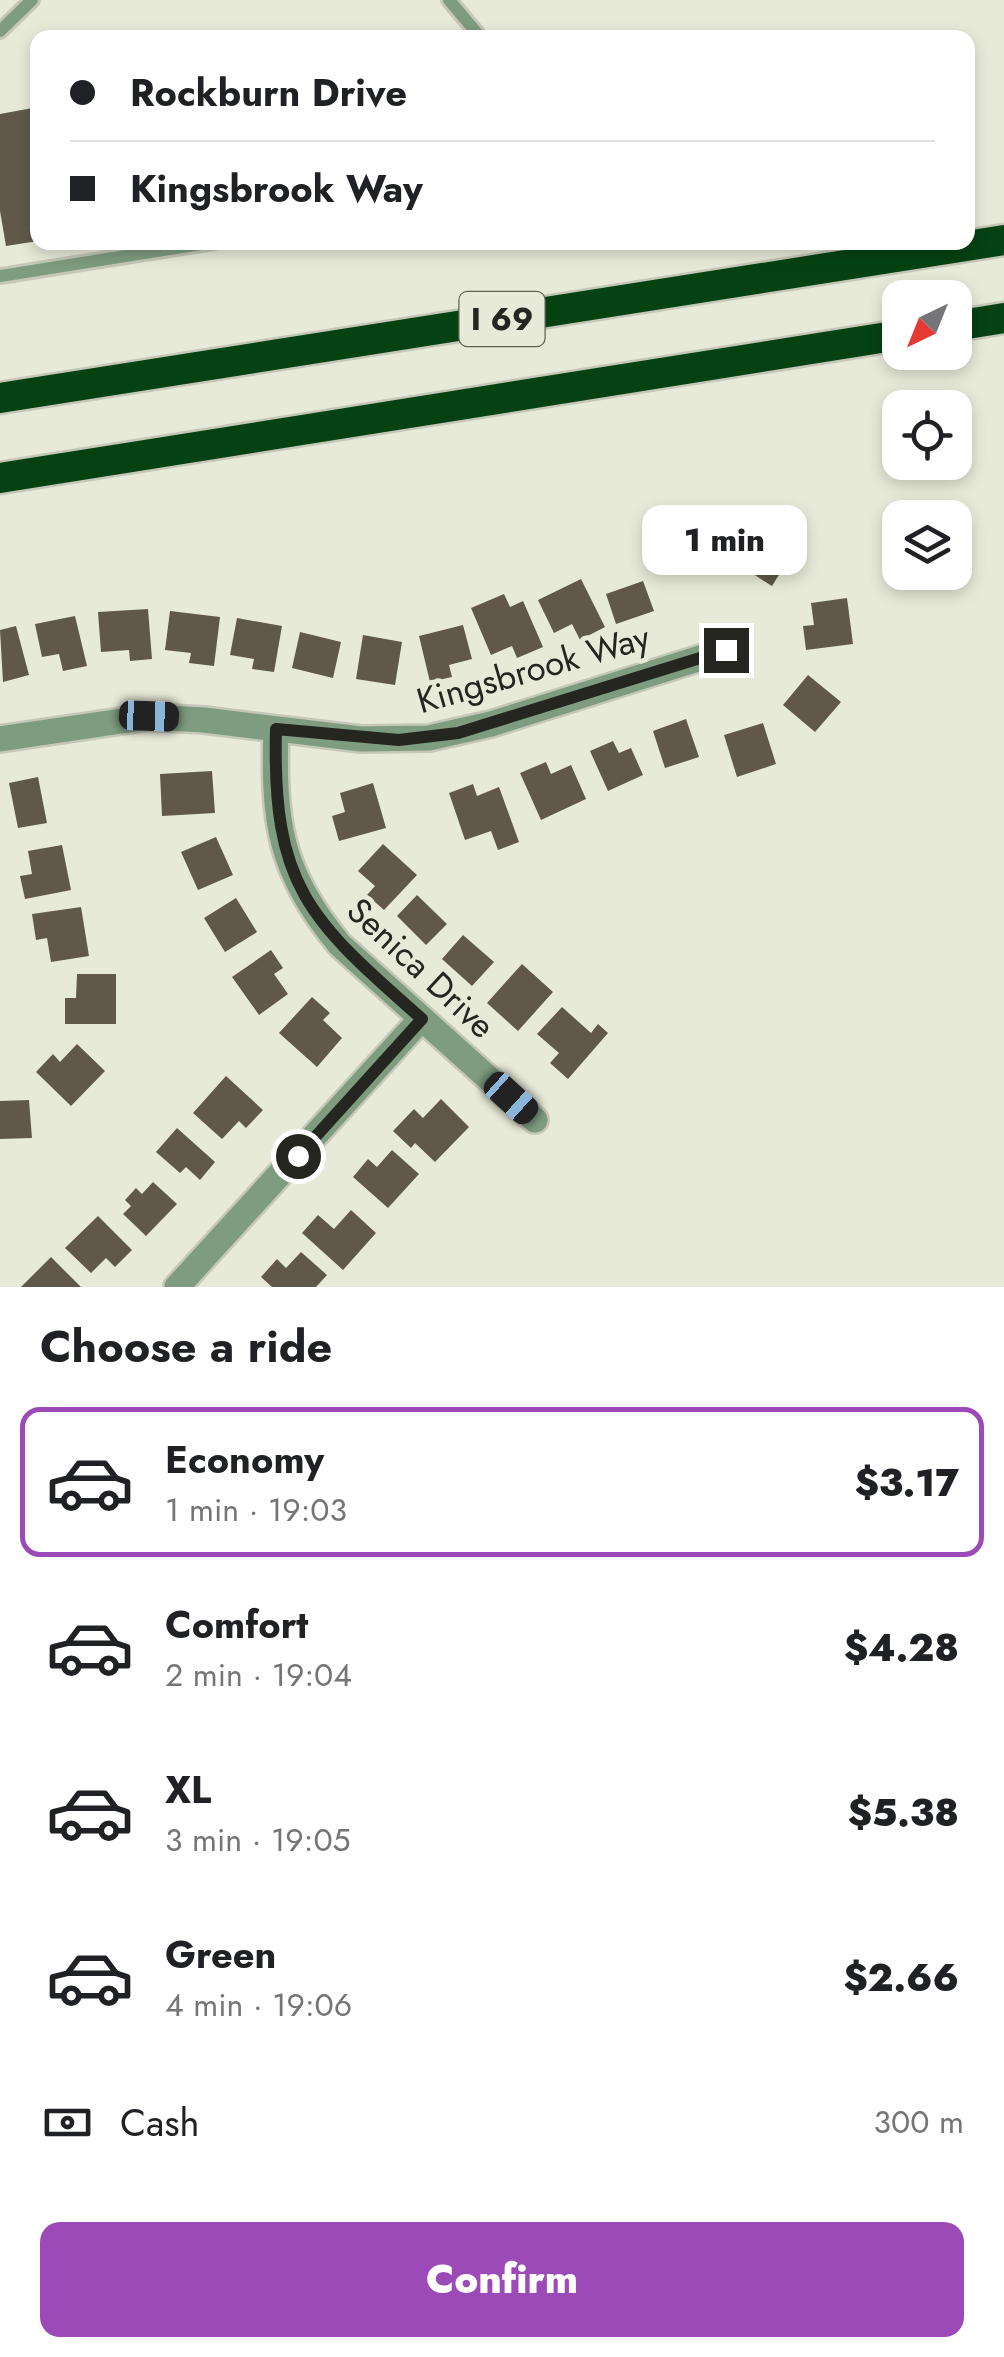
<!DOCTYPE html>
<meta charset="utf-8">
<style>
:root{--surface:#fff;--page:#f2f2f2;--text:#202124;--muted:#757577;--line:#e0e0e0;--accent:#9d4ab9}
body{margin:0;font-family:Jost,sans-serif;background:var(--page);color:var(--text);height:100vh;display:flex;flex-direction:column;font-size:38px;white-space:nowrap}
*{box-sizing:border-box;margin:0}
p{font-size:32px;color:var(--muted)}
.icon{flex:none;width:55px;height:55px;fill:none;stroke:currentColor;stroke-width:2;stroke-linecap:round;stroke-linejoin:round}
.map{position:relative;height:1287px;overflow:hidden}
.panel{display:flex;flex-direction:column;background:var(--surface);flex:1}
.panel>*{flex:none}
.hud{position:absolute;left:30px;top:30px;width:945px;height:220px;border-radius:20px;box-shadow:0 5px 15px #0003;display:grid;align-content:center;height:220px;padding:0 40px;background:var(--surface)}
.needle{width:65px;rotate:223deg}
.tools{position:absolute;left:882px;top:280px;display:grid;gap:20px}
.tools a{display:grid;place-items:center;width:90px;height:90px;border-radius:20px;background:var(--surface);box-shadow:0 5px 15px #0003;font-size:50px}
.end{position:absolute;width:45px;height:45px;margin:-22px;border:12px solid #252620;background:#fff;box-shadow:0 0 0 5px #fff}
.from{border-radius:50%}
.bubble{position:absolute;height:70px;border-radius:20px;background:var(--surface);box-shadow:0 5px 15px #0003;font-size:32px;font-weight:800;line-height:70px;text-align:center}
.car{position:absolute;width:30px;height:60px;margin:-30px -15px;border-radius:12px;box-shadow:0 0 8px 2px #0007;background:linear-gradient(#222 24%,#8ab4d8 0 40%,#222 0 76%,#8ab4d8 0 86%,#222 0)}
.hud b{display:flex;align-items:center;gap:35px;height:95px;font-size:38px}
.hud b+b{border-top:2px solid var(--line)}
.hud i{width:25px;height:25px;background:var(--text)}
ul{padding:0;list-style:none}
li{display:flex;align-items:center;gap:30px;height:150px;margin:0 20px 15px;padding:0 20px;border:5px solid transparent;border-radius:20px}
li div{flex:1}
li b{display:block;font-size:38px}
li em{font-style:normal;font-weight:800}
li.active{border-color:var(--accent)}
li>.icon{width:90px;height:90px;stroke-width:1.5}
h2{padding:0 40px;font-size:45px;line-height:120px}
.pay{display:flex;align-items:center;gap:25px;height:110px;padding:0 40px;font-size:38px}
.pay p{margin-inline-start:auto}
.button{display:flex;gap:20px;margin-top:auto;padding:20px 40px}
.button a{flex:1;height:115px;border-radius:20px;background:var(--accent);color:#fff;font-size:40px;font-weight:800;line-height:115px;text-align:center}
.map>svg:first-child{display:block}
.building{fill:#60594b}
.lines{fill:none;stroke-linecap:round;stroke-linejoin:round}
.service-casing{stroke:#c5c7b8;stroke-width:18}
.minor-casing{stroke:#c5c7b8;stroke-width:30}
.motorway-casing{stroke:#c5c7b8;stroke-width:35}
.service{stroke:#7e9c7f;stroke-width:12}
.minor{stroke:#7e9c7f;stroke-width:25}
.motorway{stroke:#054211;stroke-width:30}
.route{stroke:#252620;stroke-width:12}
.labels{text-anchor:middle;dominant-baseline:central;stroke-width:10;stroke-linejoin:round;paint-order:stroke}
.shield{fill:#e8ead9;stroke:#606158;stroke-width:2.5}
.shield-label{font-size:32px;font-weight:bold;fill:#252620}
.street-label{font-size:35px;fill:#252620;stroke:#e8ead9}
</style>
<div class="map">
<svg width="1004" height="1287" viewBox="0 0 1004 1287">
<rect width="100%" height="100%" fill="#e8ead9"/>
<path class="building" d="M38,107V241L6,246L0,211V114Z
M749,515L798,544L772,586L750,572L756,562L730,546Z
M711,517L714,567L688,569L687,557L663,558L661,520Z
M581,579L605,627L580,640L572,624L554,633L538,600Z
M643,581L654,611L616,624L606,594Z
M504,594L510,607L523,601L543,647L517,658L512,646L491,655L471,608Z
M847,598L853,644L806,650L803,626L814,625L811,603Z
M148,609L152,659L130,661L129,650L101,652L98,612Z
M170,611L220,617L214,666L189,663L191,653L165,650Z
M75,616L87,666L63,671L59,654L42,657L35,624Z
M237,618L282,626L274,672L252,669L254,659L230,655Z
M463,625L472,659L449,665L452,677L430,682L419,636Z
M16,626L29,675L3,682L0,630Z
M300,632L341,642L333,678L292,668Z
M363,635L402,642L395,685L356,679Z
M808,675L841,702L815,732L783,705Z
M686,719L699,757L665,768L653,731Z
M763,723L776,764L737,777L724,735Z
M613,741L619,753L631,748L643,775L608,791L590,751Z
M546,762L551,774L571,765L586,799L541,820L520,773Z
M212,771L215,813L162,816L160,774Z
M38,777L47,823L18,828L9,783Z
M373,783L386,828L339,841L332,816L345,812L340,793Z
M473,784L477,796L499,787L519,842L498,850L491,831L465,840L449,793Z
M216,837L233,875L198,890L181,852Z
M383,844L417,875L384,910L367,895L375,886L358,871Z
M62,845L71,890L25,899L20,876L32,874L28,851Z
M417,895L447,924L426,945L397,916Z
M236,898L257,932L225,952L204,918Z
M81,907L89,956L51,962L47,938L36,940L32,914Z
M463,935L494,962L472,986L442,959Z
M271,950L283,968L274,974L288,994L259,1015L232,977Z
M522,964L553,992L518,1031L487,1003Z
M77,974H116V1024H65V998H76Z
M312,997L330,1013L323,1020L342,1038L317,1067L279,1033Z
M562,1007L591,1033L598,1024L608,1033L568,1079L550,1063L559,1053L537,1034Z
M77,1044L105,1071L71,1106L36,1072L53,1054L60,1062Z
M226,1076L263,1110L246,1128L239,1121L222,1139L193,1113Z
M441,1099L469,1127L435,1162L415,1143L411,1148L393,1131L414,1109L423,1118Z
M29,1100L32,1138L0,1139V1101Z
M177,1128L215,1162L200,1180L186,1167L180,1173L156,1152Z
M392,1150L419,1174L388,1208L353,1177L368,1159L377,1167Z
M153,1182L177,1204L146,1236L123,1214L131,1206L125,1200L136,1188L142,1194Z
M351,1210L376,1233L343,1270L302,1233L318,1215L334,1229Z
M98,1216L132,1250L115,1267L106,1258L91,1273L65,1248Z
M301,1252L327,1275L316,1287H272L261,1277L277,1259L286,1268Z
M51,1257L81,1287H21Z"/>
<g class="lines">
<defs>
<path id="service" d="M449,0L481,38
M0,31L32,0
M0,276L214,242"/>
<path id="minor" d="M276,729C273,821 279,872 340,945L535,1120
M0,739L149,717L204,720L361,739L429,738L491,724L726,650
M177,1287L421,1019"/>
<path id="motorway" d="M955,326L1004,318
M0,398L1004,240
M0,478L900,335"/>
</defs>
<use href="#service" class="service-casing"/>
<use href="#minor" class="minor-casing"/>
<use href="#motorway" class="motorway-casing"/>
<use href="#service" class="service"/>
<use href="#minor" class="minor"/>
<use href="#motorway" class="motorway"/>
</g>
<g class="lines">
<path class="route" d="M298,1156L422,1019C308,919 272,886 276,729L399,740L458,733L726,650"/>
</g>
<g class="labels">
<rect class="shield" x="459.5" y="292" width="85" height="54" rx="8"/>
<g class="shield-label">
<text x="502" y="319">I 69</text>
</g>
<g class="street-label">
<text transform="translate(533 669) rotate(-16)">Kingsbrook Way</text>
<text transform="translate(421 968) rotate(43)">Senica Drive</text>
</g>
</g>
</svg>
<div class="tools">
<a><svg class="needle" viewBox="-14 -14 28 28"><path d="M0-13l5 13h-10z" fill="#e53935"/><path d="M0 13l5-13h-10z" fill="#757577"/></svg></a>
<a><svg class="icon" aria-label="locate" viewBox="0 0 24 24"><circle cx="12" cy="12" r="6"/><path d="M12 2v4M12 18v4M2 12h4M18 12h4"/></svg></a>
<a><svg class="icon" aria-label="layers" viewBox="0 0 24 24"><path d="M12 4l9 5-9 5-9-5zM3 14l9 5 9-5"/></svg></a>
</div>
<i class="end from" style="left:298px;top:1156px"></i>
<i class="end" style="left:726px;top:650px"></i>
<div class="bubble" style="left:642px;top:505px;width:165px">1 min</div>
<i class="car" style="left:149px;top:716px;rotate:92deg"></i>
<i class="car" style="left:511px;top:1098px;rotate:132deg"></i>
<div class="hud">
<b><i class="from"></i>Rockburn Drive</b>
<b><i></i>Kingsbrook Way</b>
</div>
</div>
<section class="panel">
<h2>Choose a ride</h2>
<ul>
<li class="active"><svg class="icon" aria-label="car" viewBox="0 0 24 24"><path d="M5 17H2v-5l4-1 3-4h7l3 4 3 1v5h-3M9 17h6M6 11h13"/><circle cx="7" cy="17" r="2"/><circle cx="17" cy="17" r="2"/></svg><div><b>Economy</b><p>1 min · 19:03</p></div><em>$3.17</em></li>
<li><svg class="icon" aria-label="car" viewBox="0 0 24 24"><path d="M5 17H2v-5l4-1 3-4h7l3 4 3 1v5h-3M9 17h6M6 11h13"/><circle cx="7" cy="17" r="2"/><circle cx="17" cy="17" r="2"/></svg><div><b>Comfort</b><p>2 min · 19:04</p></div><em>$4.28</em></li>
<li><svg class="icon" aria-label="car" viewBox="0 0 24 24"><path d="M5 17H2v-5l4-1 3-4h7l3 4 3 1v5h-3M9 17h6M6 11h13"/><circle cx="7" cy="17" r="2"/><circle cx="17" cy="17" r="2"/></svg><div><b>XL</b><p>3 min · 19:05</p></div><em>$5.38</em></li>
<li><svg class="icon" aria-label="car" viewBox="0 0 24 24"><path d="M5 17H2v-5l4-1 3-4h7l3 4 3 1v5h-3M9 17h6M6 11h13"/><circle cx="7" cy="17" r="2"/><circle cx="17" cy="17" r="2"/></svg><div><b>Green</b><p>4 min · 19:06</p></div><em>$2.66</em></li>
</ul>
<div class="pay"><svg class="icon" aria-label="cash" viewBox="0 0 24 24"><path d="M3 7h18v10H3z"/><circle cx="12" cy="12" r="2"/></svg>Cash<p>300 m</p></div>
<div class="button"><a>Confirm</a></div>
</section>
